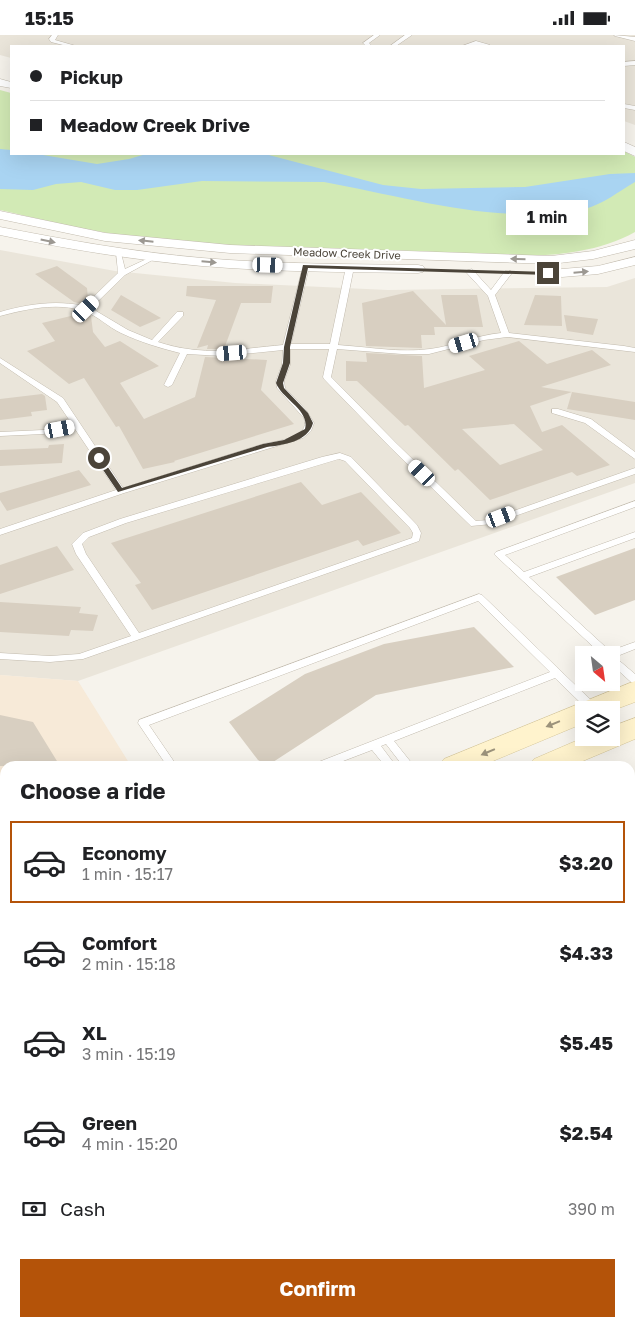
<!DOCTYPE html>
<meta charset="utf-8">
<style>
:root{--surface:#fff;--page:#f2f2f2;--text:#202124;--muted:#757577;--line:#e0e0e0;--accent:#b45309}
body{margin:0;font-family:"Golos Text",sans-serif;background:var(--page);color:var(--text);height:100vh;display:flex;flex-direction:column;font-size:19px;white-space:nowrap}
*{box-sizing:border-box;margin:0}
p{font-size:16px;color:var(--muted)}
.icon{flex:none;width:28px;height:28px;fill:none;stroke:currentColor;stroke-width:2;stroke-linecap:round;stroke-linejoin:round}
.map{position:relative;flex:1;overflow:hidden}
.details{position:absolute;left:0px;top:726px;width:635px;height:566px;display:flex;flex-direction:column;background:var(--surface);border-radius:15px 15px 0 0;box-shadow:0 5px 20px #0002}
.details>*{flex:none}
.guide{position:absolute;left:10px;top:10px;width:615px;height:110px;border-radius:0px;box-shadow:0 5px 20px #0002;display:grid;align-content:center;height:110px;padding:0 20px;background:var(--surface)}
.needle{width:32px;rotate:151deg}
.controls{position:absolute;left:575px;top:611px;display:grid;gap:10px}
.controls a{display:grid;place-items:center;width:45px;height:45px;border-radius:0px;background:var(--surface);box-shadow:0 5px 20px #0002;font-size:25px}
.end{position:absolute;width:22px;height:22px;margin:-11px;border:6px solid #4b4439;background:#fff;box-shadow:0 0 0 2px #fff}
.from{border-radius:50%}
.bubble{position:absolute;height:35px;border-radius:0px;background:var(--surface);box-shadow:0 5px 20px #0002;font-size:16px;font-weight:700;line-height:35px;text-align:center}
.car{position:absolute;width:15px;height:30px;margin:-15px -8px;border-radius:6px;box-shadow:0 0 4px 1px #0007;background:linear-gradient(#fff 24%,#345 0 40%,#fff 0 76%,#345 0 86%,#fff 0)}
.guide b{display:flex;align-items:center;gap:18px;height:48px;font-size:19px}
.guide b+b{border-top:1px solid var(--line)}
.guide i{width:12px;height:12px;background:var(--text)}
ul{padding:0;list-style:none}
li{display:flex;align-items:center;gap:15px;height:82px;margin:0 10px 8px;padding:0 10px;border:2px solid transparent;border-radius:0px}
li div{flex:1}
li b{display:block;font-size:19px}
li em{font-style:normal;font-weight:700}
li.active{border-color:var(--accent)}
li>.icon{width:45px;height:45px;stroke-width:1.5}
h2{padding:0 20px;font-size:22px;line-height:60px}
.pay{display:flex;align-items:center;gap:12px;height:55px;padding:0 20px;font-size:19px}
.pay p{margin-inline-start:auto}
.action{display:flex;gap:10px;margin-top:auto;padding:10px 20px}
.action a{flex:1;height:58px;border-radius:0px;background:var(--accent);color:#fff;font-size:20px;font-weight:700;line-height:58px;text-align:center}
.status{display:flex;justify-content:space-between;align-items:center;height:35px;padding:0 25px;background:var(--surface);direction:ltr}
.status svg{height:14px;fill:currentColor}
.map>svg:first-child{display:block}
.residential{fill:#eae5da}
.commercial{fill:#f7ead8}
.green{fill:#d2eab5}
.water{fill:#a9d4f2}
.building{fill:#d8cfc1;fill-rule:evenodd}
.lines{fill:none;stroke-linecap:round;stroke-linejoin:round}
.service-casing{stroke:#c2bbae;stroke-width:1}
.minor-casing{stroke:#c2bbae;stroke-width:1}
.secondary-casing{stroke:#d6c79b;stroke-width:1}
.service{fill:#fff;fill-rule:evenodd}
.minor{fill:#fff;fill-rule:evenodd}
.secondary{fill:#fff3cd;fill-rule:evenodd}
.oneway{fill:#9c9892}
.oneway2{fill:#9c937c}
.route{fill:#4b4439}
.labels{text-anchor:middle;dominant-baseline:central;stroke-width:4;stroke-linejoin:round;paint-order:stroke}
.far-street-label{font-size:11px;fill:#4b4439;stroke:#fff}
</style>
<div class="status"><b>15:15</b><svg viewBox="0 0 49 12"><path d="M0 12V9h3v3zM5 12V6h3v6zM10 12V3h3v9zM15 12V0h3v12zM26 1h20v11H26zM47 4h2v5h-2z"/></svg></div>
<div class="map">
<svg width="635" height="1292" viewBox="0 0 635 1292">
<rect width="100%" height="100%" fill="#f6f3ec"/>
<path class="residential" d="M0,0H635V90L624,86V11H11V23L0,20Z
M0,215L115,236L235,248L323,252L388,255L607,252L635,243V448L78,646L0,640Z"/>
<path class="commercial" d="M0,640L78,646L131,731H5V883L0,885Z
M0,1053L5,1064V1288H102L104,1292H0Z"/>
<path class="green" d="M0,55L11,58V119H624V116L635,122V197C572,232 485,219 416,216C313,213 209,214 107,198C71,192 36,183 0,175Z"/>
<path class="water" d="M0,114L11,115V119H37L97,129L129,124L146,119H265L383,150L421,154L525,152L610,139L635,138V147C618,157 603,169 585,174C571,178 557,178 543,179C469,182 396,160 324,147L202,146L137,155H115L81,147L56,149L33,155L0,154Z"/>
<path class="building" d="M57,231L87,253L88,264L83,269L74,267L35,239Z
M187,251H273L271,268H241L224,314H207L208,310L197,313L216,265L186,261Z
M413,256L446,290L441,260H477L483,292H434L435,300H421L422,313L366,311L362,268Z
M121,260L161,283L140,292L111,275Z
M535,260L561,261L562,291L524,290Z
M83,278L91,281L93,297L105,312L120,306L159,331L120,348L144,384L195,362L205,322L267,325L261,355L294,389L174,426L175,427L143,434L119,391L116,392L84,343L69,349L27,316L55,306L42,288Z
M564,280L598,284L593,300L567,296Z
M519,306L547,329L592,315L611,330L541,352L572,357L530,371L542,397L562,390L610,430L577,441L572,437L490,465L458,434L455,436L408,390L405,391L357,346H346V326L367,327L366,318L422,321L424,353L485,335L469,321ZM514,389L543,415L500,430L462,394Z
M572,357L635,367V385L567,374Z
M42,359L45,361L47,375L31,377L32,381L0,385V364Z
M64,409L62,428L0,431V415L48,413L49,410Z
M79,435L91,450L7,476L0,465V458Z
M301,447L322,470L361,457L401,498L363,511L358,505L152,575L135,550L141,548L111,508Z
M57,511L74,535L0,559V530Z
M635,513V565L595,580L556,542Z
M0,567L81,572L79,578L98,580L93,596L71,595L69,601L0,597Z
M474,592L514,632L376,660L270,729L263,728L258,725L229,687L305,639L384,609Z
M0,680L33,687L60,731H0Z"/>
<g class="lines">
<defs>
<path id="service" d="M52,0H58L55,5L76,11H67L51,7L49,4Z
M374,0H380L369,8L372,11H366L363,8Z
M405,0H412L396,11H390Z
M614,0L635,2V6L615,1Z
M476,6L490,10L491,11L476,10L462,11Z
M635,26V30L624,31V27Z
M624,69L635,71V75L624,73Z
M116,217L121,218L125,234L153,221L158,222L125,240L91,273L128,295L152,305L177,277H183V281L158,307C204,322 237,314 283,310L303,231L309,232L291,309H330L346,232L350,230L354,232L338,310C368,312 400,318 430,314C454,311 477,300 501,298L488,261L465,236L472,234L491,255L505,236H511L512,238L495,260L509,298L624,311L635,313V317L507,302L484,305L429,319H402L337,314L331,342L396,408L476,486L488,485L635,433V439L492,489L471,491L390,412L324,344L323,342L329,314H290V330L284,346L285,353L306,375L314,388L311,396L303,403L124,458L0,500V494L116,455L75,394L43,399L0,401V397L43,395L72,389L57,367L0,328V323L63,363L123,453L263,409C277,406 311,403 304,383L277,353L276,346L282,330L283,315L223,321L187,319L172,350L168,352L164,350L180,318C160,313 140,307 121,298C108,292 98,281 84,276C57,267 27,274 0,281V277C28,269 56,265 84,271L118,238Z
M552,374H558L591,384L635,417V424L585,388L552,378Z
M340,418L351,422L417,490L421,498L419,506L83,624L50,627L0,624V618L50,621L79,619L131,601L76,519L72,509L83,498L120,484L322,422ZM339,424L345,426L410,493L413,498L412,503L139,598L86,519L82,509L89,502L126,488Z
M635,466V472L505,520L524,537L635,497V503L529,542L610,616L635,607V614L615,622L635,639V648L631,647L611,629V620H602L494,519L496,517Z
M479,559L482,560L596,670L597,673L596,675H588L555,643L394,706L414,731H403L386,709L381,711L396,731H385L372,715L330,731H315L316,728L550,637L478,566L149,690L177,731H167L138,688L139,685Z
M235,1288H250L252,1292H236Z"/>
<path id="minor" d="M0,44L11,47V53L0,51Z
M624,107L635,112V121L624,116Z
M0,176L105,198L230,210L551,221L593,216L635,205V214L593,224L551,229L230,218L105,206L0,184Z
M0,192C67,205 134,217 202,223C274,229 346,229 418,230L423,231L425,234L423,237L418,238C346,237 274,237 202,231C134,225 67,214 0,200Z
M635,222V230L598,239L562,242L557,241L555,238L557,235L562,234L598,231Z
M0,991L5,993V1025L0,1023Z
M116,1288H146L148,1292H118Z
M458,1288H489L487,1292H456Z"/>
<path id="secondary" d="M635,646V667L611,676L584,675V688L481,731H439L444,724Z
M635,683V704L571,731H529L534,724L585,702H611V692Z
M5,902V929L0,930V903Z
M5,944V972L0,974V946Z"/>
</defs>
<use href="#service" class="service-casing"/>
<use href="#minor" class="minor-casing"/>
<use href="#secondary" class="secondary-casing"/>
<use href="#service" class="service"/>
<use href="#minor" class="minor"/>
<use href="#secondary" class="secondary"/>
</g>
<defs><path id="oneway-solid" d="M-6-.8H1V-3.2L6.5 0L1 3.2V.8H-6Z" transform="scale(1.25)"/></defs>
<g class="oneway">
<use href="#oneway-solid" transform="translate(48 206) rotate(12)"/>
<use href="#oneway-solid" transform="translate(146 206) rotate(-174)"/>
<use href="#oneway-solid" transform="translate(518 224) rotate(-179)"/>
<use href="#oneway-solid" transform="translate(209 227) rotate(5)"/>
<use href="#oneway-solid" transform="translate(581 237) rotate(-5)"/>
</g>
<g class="oneway2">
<use href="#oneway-solid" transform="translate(553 689) rotate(158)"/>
<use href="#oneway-solid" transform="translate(488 717) rotate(157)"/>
</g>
<path class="route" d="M303,230L548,237L550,238L548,240L308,233L290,312V328L283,348L284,353L308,378L313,388C308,407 283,410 267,412L118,457L95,423L96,422H101L122,453L263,409L284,405L305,394C310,375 282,364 276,348L283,328L284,312Z"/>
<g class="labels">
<g class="far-street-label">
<text transform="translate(347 218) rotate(2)">Meadow Creek Drive</text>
</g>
</g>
</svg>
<div class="controls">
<a><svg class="needle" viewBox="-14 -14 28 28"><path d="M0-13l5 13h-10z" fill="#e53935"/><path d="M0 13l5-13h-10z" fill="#757577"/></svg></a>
<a><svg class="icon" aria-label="layers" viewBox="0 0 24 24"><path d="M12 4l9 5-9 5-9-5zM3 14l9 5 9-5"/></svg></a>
</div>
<i class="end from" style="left:99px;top:423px"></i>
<i class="end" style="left:548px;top:238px"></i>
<div class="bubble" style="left:506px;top:165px;width:82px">1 min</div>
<i class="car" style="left:268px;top:230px;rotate:92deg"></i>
<i class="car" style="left:86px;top:274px;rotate:45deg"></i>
<i class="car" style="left:464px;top:308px;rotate:253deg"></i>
<i class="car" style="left:232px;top:318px;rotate:266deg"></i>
<i class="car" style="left:60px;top:394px;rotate:79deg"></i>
<i class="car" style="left:422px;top:438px;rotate:314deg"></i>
<i class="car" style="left:501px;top:482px;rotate:69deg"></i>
<div class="guide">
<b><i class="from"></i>Pickup</b>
<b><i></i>Meadow Creek Drive</b>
</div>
<section class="details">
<h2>Choose a ride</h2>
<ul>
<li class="active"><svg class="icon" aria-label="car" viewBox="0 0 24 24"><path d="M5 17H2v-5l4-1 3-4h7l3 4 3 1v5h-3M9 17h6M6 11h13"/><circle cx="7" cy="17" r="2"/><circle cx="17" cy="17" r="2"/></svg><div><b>Economy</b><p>1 min · 15:17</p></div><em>$3.20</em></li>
<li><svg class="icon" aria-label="car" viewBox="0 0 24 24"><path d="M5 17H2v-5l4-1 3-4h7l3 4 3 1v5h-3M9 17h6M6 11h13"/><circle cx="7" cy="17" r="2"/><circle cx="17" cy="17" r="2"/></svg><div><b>Comfort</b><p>2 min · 15:18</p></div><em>$4.33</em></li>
<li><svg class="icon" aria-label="car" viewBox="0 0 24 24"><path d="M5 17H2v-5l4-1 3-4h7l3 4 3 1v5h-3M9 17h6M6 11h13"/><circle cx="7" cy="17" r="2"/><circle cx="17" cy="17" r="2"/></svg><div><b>XL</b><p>3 min · 15:19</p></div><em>$5.45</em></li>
<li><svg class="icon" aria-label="car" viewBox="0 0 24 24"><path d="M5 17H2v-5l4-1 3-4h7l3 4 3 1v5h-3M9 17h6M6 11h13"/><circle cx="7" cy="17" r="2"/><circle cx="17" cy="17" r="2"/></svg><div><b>Green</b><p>4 min · 15:20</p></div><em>$2.54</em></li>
</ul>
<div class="pay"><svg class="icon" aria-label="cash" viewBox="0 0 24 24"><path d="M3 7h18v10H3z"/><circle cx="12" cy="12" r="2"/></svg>Cash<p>390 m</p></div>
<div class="action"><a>Confirm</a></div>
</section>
</div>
